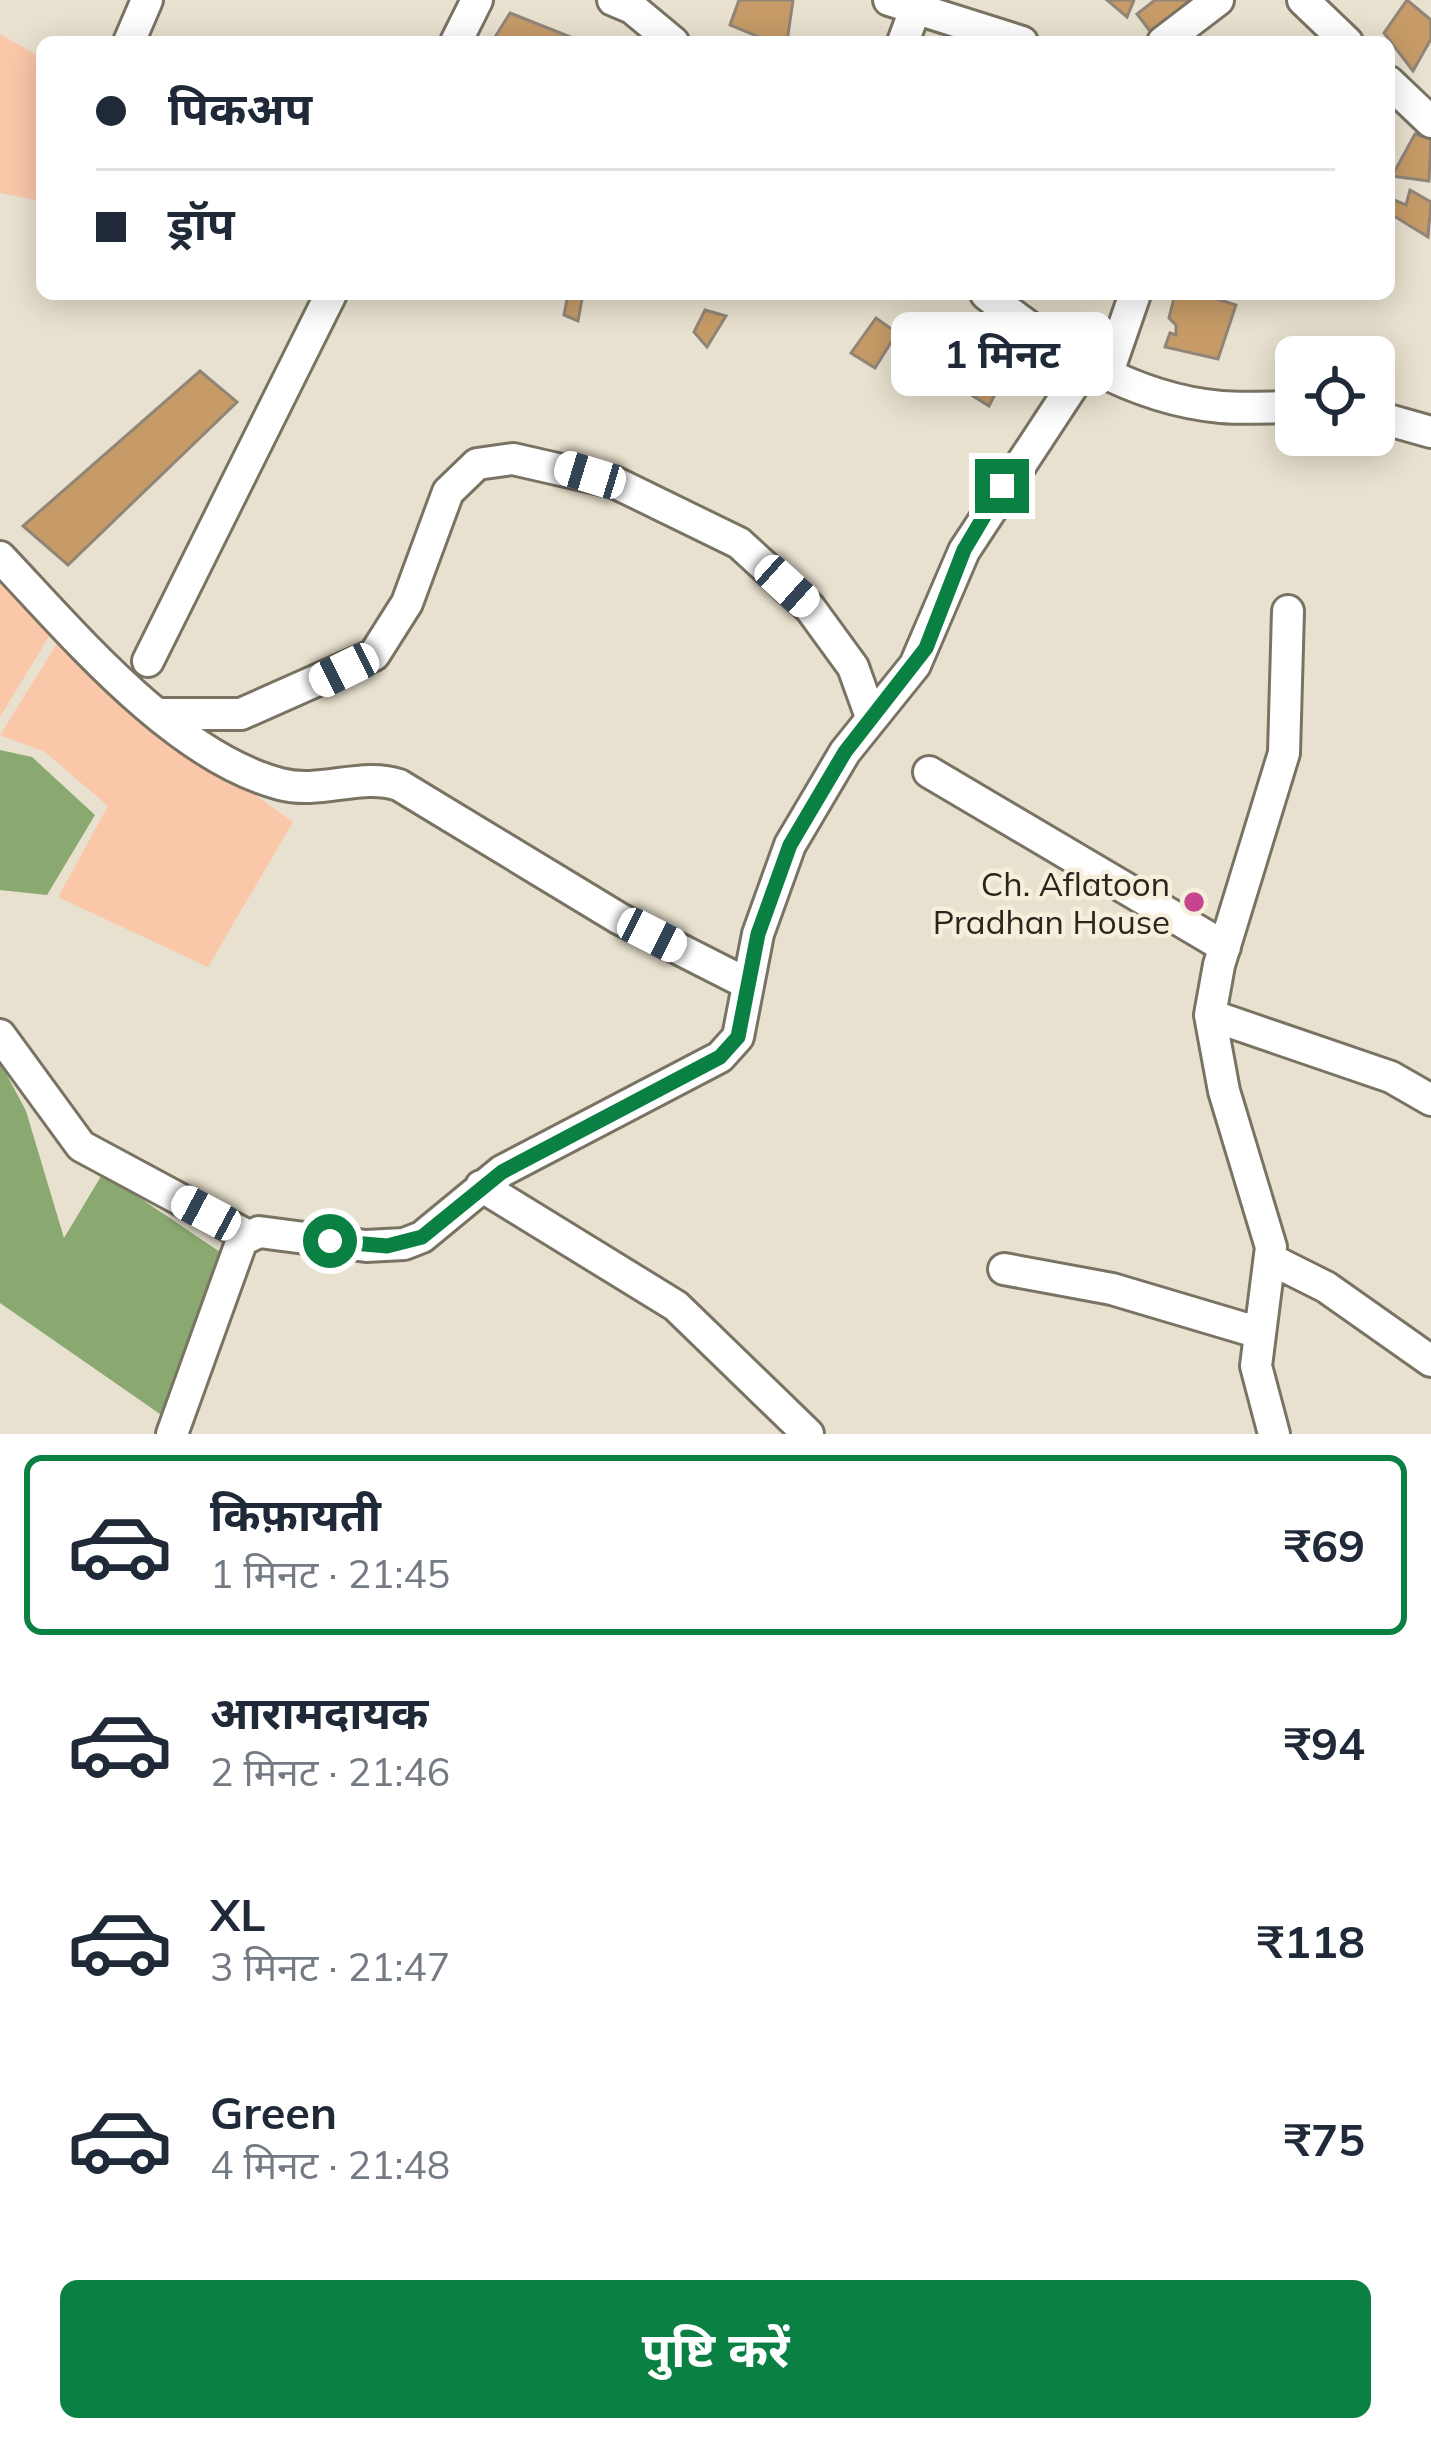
<!DOCTYPE html>
<html lang="hi">
<meta charset="utf-8">
<style>
:root{--surface:#fff;--page:#f6f6f7;--text:#1f2937;--muted:#747a83;--line:#e0e1e3;--accent:#0b8043}
body{margin:0;font-family:Mulish,"Noto Sans Devanagari",sans-serif;background:var(--page);color:var(--text);height:100vh;display:flex;flex-direction:column;font-size:45px;white-space:nowrap}
*{box-sizing:border-box;margin:0}
p{font-size:39px;color:var(--muted)}
.icon{flex:none;width:66px;height:66px;fill:none;stroke:currentColor;stroke-width:2;stroke-linecap:round;stroke-linejoin:round}
.map{position:relative;height:1434px;overflow:hidden}
.sheet{display:flex;flex-direction:column;background:var(--surface);flex:1}
.sheet>*{flex:none}
.banner{position:absolute;left:36px;top:36px;width:1359px;height:264px;border-radius:18px;box-shadow:0 6px 30px #0003;display:grid;align-content:center;height:264px;padding:0 60px;background:var(--surface)}
.tools{position:absolute;left:1275px;top:336px;display:grid;gap:24px}
.tools a{display:grid;place-items:center;width:120px;height:120px;border-radius:18px;background:var(--surface);box-shadow:0 6px 30px #0003;font-size:60px}
.end{position:absolute;width:54px;height:54px;margin:-27px;border:15px solid #0b8043;background:#fff;box-shadow:0 0 0 6px #fff}
.from{border-radius:50%}
.bubble{position:absolute;height:84px;border-radius:18px;background:var(--surface);box-shadow:0 6px 30px #0003;font-size:39px;font-weight:700;line-height:84px;text-align:center}
.car{position:absolute;width:36px;height:72px;margin:-36px -18px;border-radius:15px;box-shadow:0 0 9px 3px #0007;background:linear-gradient(#fff 24%,#345 0 40%,#fff 0 76%,#345 0 86%,#fff 0)}
.banner b{display:flex;align-items:center;gap:42px;height:114px;font-size:45px}
.banner b+b{border-top:3px solid var(--line)}
.banner i{width:30px;height:30px;background:var(--text)}
ul{padding:21px 0 0;list-style:none}
li{display:flex;align-items:center;gap:36px;height:180px;margin:0 24px 18px;padding:0 36px;border:6px solid transparent;border-radius:18px}
li div{flex:1}
li b{display:block;font-size:45px}
li em{font-style:normal;font-weight:700}
li.on{border-color:var(--accent)}
li>.icon{width:108px;height:108px;stroke-width:1.5}
.cta{display:flex;gap:24px;margin-top:auto;padding:24px 60px}
.cta a{flex:1;height:138px;border-radius:18px;background:var(--accent);color:#fff;font-size:48px;font-weight:700;line-height:138px;text-align:center}
.map>svg:first-child{display:block}
.green{fill:#fbc7a9}
.water{fill:#8aa970}
.building{fill:#c69b67;stroke:#918577;stroke-width:3}
.lines{fill:none;stroke-linecap:round;stroke-linejoin:round}
.minor-casing{stroke:#797363;stroke-width:36}
.minor{stroke:#fff;stroke-width:30}
.route{stroke:#0b8043;stroke-width:15}
.poi-dot{fill:#c7458d;stroke:#f5efdc;stroke-width:4.5}
.labels{text-anchor:middle;dominant-baseline:central;stroke-width:9;stroke-linejoin:round;paint-order:stroke}
.poi-label{font-size:33px;fill:#28261f;stroke:#f5efdc;text-anchor:end}
</style>
<div class="map">
<svg width="1431" height="1434" viewBox="0 0 1431 1434">
<rect width="100%" height="100%" fill="#e8e1cf"/>
<path class="green" d="M0,34L42,58V201L0,193Z
M0,571L53,630L0,717Z
M61,637L185,745L293,822L208,967L58,897L108,806L45,752L0,735Z"/>
<path class="water" d="M0,750L32,757L95,815L47,895L0,890Z
M0,1062L26,1111L64,1238L103,1173L223,1254L170,1421L0,1303Z"/>
<path class="building" d="M739,0H793L787,42H771L730,25Z
M1107,0H1134L1127,17Z
M1155,0H1196L1153,35L1137,14Z
M1407,0L1431,20V39L1413,71L1384,33Z
M510,13L583,42H492Z
M1415,134L1431,139L1429,181L1392,176Z
M1410,190L1431,202L1428,237L1389,213V198L1406,205Z
M568,294H583L578,321L564,315Z
M1175,294H1201L1236,305L1218,359L1165,347L1170,333L1176,335V325L1169,318Z
M705,310L726,316L707,347L694,332Z
M1095,317L1115,324L1099,357L1080,344Z
M876,318L897,333L875,368L851,353Z
M960,335L1002,380L989,406L951,382L963,366L948,351Z
M200,371L237,402L68,565L23,526Z"/>
<g class="lines">
<defs>
<path id="minor" d="M613,0L632,8L673,42
M889,0L1022,42
M1303,0L1347,42
M129,42L147,0
M456,42L477,0
M903,42L916,7
M1163,42L1218,0
M1389,82L1431,122
M986,294C1054,349 1131,399 1221,407C1246,409 1271,407 1296,407
M1107,375L1135,294
M1374,416L1431,432
M0,557C73,634 174,756 280,784C321,795 361,772 399,785L620,919L746,983
M148,661L331,294
M159,714H241L374,655L407,603L448,492L477,464L513,459L614,482L739,543L810,608L853,667L871,717
M929,772L1225,947
M1210,1015L1391,1077L1431,1100
M0,1035L81,1146L248,1236
M481,1186L676,1306L808,1434
M1272,1260L1326,1287L1431,1361
M1004,1269L1112,1289L1260,1333
M172,1434L242,1240L259,1232L366,1246L404,1244L422,1237L502,1171L720,1057L738,1037L758,934L790,845L845,752L915,665L964,551L1085,367
M1274,1434L1256,1366L1271,1247L1224,1091L1210,1015L1219,965L1284,753L1288,611"/>
</defs>
<use href="#minor" class="minor-casing"/>
<use href="#minor" class="minor"/>
</g>
<g class="lines">
<path class="route" d="M330,1241L387,1246L422,1237L502,1172L720,1057L738,1037L758,934L790,845L845,752L926,648L964,550L1002,486"/>
</g>
<circle class="poi-dot" cx="1194" cy="902" r="12"/>
<g class="labels">
<g class="poi-label">
<text x="1170" y="883">Ch. Aflatoon<tspan x="1170" dy="38">Pradhan House</tspan></text>
</g>
</g>
</svg>
<div class="tools">
<a><svg class="icon" aria-label="locate" viewBox="0 0 24 24"><circle cx="12" cy="12" r="6"/><path d="M12 2v4M12 18v4M2 12h4M18 12h4"/></svg></a>
</div>
<i class="end from" style="left:330px;top:1241px"></i>
<i class="end" style="left:1002px;top:486px"></i>
<div class="bubble" style="left:891px;top:312px;width:222px">1 मिनट</div>
<i class="car" style="left:590px;top:475px;rotate:287deg"></i>
<i class="car" style="left:787px;top:586px;rotate:132deg"></i>
<i class="car" style="left:344px;top:670px;rotate:244deg"></i>
<i class="car" style="left:652px;top:935px;rotate:117deg"></i>
<i class="car" style="left:206px;top:1213px;rotate:298deg"></i>
<div class="banner">
<b><i class="from"></i>पिकअप</b>
<b><i></i>ड्रॉप</b>
</div>
</div>
<section class="sheet">
<ul>
<li class="on"><svg class="icon" aria-label="car" viewBox="0 0 24 24"><path d="M5 17H2v-5l4-1 3-4h7l3 4 3 1v5h-3M9 17h6M6 11h13"/><circle cx="7" cy="17" r="2"/><circle cx="17" cy="17" r="2"/></svg><div><b>किफ़ायती</b><p>1 मिनट · 21:45</p></div><em>₹69</em></li>
<li><svg class="icon" aria-label="car" viewBox="0 0 24 24"><path d="M5 17H2v-5l4-1 3-4h7l3 4 3 1v5h-3M9 17h6M6 11h13"/><circle cx="7" cy="17" r="2"/><circle cx="17" cy="17" r="2"/></svg><div><b>आरामदायक</b><p>2 मिनट · 21:46</p></div><em>₹94</em></li>
<li><svg class="icon" aria-label="car" viewBox="0 0 24 24"><path d="M5 17H2v-5l4-1 3-4h7l3 4 3 1v5h-3M9 17h6M6 11h13"/><circle cx="7" cy="17" r="2"/><circle cx="17" cy="17" r="2"/></svg><div><b>XL</b><p>3 मिनट · 21:47</p></div><em>₹118</em></li>
<li><svg class="icon" aria-label="car" viewBox="0 0 24 24"><path d="M5 17H2v-5l4-1 3-4h7l3 4 3 1v5h-3M9 17h6M6 11h13"/><circle cx="7" cy="17" r="2"/><circle cx="17" cy="17" r="2"/></svg><div><b>Green</b><p>4 मिनट · 21:48</p></div><em>₹75</em></li>
</ul>
<div class="cta"><a>पुष्टि करें</a></div>
</section>
